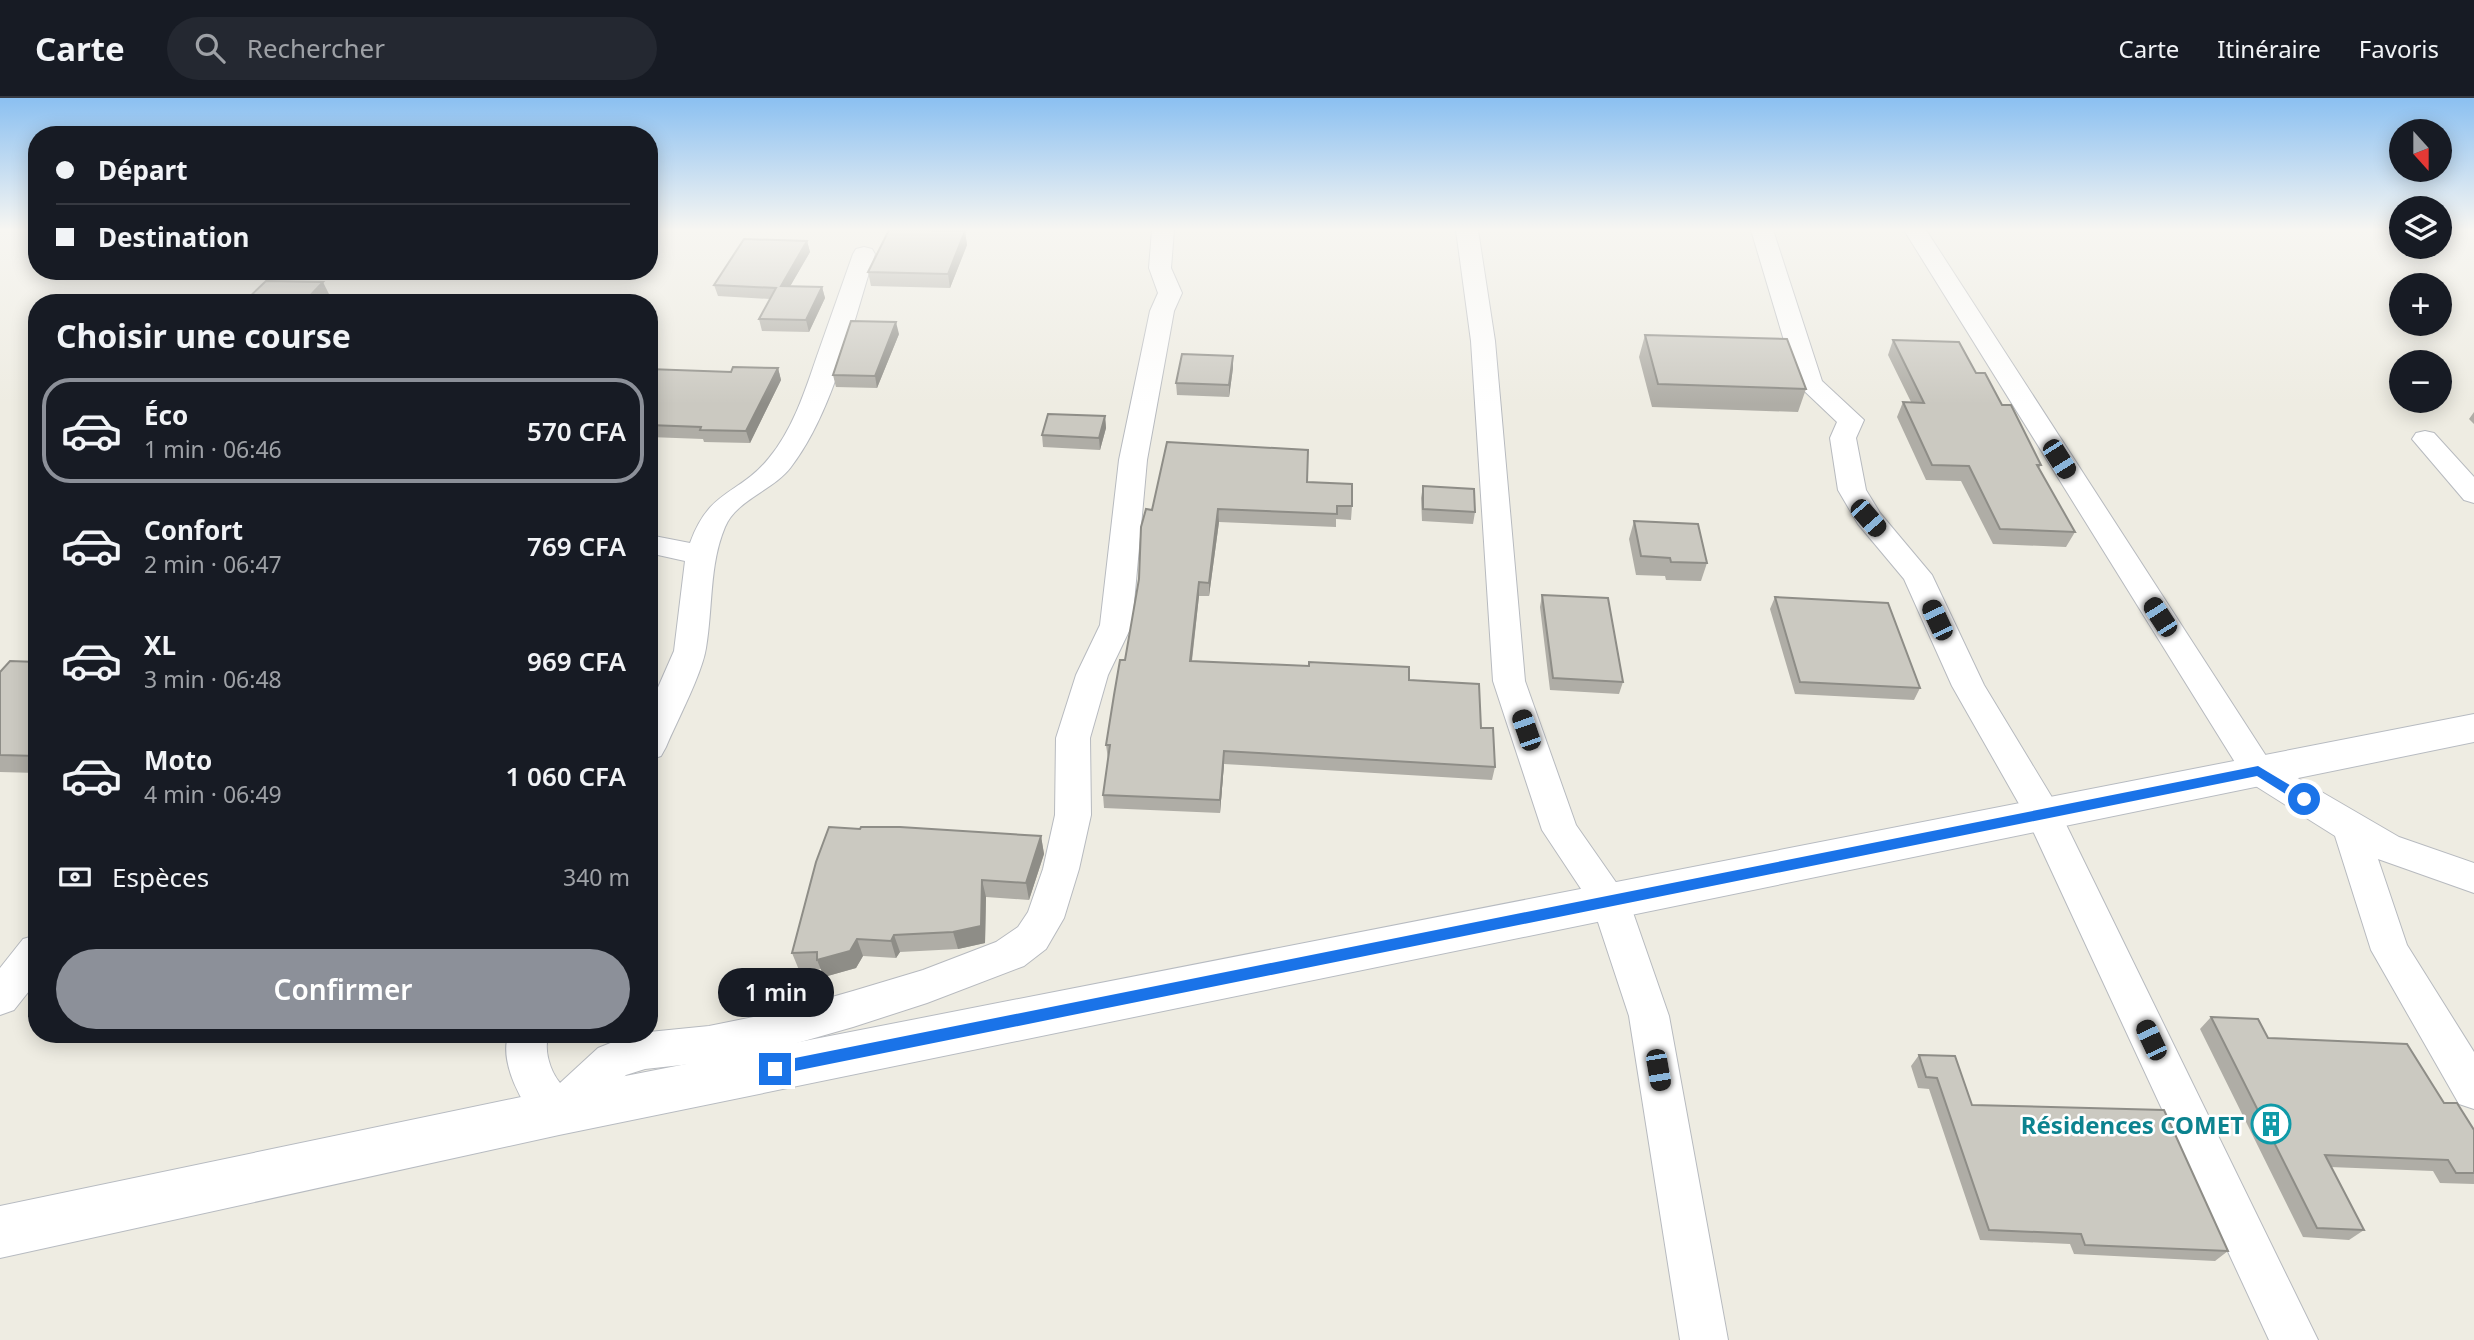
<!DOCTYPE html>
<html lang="fr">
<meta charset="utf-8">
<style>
:root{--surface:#171b24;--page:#242831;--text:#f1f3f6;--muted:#9ea1a6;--line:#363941;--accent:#8c9099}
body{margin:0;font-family:"Noto Sans",sans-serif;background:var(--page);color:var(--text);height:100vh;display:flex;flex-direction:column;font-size:26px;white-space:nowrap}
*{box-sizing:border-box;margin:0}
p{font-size:23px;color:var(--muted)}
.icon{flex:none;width:38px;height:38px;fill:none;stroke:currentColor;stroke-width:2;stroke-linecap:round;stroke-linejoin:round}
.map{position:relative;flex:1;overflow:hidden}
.panel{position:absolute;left:28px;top:196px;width:630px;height:749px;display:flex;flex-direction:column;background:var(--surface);border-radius:28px;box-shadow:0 4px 18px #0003}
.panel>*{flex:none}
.banner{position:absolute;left:28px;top:28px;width:630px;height:154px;border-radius:28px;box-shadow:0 4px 18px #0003;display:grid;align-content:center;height:154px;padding:0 28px;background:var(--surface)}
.needle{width:46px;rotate:159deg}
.controls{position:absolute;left:2389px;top:21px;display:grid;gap:14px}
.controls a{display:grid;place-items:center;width:63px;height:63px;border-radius:50%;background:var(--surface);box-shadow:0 4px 18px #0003;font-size:35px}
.end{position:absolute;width:32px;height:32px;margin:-16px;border:9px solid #1a73e8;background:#fff;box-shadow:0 0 0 4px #fff}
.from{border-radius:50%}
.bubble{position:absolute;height:49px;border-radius:24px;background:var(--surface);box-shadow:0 4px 18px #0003;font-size:23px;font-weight:600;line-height:49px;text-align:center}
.car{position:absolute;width:21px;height:42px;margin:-21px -10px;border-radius:9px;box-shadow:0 0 5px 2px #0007;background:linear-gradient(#222 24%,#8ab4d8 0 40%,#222 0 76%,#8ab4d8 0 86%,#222 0)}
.banner b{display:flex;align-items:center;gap:24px;height:66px;font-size:26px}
.banner b+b{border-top:2px solid var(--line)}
.banner i{width:18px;height:18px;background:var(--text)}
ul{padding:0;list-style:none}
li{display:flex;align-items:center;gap:21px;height:105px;margin:0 14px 10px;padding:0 14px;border:4px solid transparent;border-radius:28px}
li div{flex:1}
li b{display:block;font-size:26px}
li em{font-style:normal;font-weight:600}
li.current{border-color:var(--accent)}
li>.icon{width:63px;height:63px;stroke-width:1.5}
h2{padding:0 28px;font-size:32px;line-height:84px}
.pay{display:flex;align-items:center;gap:18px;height:77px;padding:0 28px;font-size:26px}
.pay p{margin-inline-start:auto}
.cta{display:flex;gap:14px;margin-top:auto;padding:14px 28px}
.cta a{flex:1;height:80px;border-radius:42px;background:var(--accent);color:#fff;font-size:28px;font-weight:600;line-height:80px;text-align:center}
header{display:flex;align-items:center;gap:42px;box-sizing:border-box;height:98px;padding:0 35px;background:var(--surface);border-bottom:2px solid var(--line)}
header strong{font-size:33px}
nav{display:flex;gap:38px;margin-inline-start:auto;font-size:24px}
.search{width:490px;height:63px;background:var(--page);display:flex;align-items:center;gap:18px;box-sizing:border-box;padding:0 24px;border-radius:38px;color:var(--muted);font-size:26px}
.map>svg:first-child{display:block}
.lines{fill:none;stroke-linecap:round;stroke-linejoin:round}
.street-casing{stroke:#b7babf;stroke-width:2}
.secondary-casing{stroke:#b7bbc1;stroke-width:2}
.street{fill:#fff;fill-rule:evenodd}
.secondary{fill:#fff;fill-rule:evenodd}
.wall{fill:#afada6}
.shaded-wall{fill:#8e8d87}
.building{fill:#cbc9c1;stroke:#8e8d87;stroke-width:2}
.route{fill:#1a73e8}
.labels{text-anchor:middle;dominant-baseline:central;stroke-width:5;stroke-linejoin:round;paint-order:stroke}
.near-culture-label{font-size:24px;font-weight:bold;fill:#0d838f;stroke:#fff;text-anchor:end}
</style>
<header>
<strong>Carte</strong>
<div class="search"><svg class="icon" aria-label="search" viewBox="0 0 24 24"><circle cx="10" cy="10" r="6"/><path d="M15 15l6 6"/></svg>Rechercher</div>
<nav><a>Carte</a><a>Itinéraire</a><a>Favoris</a></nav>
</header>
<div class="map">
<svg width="2474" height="1242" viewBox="0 0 2474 1242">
<rect width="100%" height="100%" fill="#eeece2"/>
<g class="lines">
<defs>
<path id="street" d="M1152,132H1174L1171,170L1182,195L1174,213L1147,362L1132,527L1108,577L1090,640L1091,717L1079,771L1064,820L1046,851L1024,868L927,905L853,929L783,949L709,964L645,971L626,977L574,1028L559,1034C554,1032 547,1030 543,1027C522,1011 498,961 509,936H549C543,951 550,973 560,985L598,950L613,944L649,934L709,928L783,913L853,893L923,872L996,844L1018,829L1028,814L1043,771L1055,717L1056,640L1076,577L1100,527L1119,362L1150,213L1158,195L1149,170Z
M1456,132H1478L1495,243L1525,583L1576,727L1629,803L1669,918L1728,1242H1680L1629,918L1593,809L1542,732L1493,583L1471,243Z
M1751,132H1773L1822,283L1864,322L1856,340L1866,392L1880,415L1932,477L1984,587L2056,706L2318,1242H2269L2027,720L1952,588L1904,481L1858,426L1838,392L1830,340L1837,324L1797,286Z
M1904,132H1926L2270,664L2399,739L2474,765V795L2378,761L2407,847L2474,954V1011L2459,1006L2371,852L2335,738L2246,682Z
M864,149L872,151L875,156C853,223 834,313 791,369C774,392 736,402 725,429C709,467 713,510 706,550C702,576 677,623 666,649L661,658L649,662V610L674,553L685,463L649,455V437L690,445C710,390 738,398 769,360C793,331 805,293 817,258C829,224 841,190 853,156L856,151Z
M2425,333L2434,335L2474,379V405L2464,402L2412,341L2416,335Z
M37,837V883L14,912L0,917V870L23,841Z"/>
<path id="secondary" d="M2474,616V644L559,1037L0,1160V1108L559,991Z"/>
</defs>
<use href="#street" class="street-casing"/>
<use href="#secondary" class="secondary-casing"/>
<use href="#street" class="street"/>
<use href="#secondary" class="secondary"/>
</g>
<path class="wall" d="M965,133L967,147L950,190L871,188L868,174Z
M807,143L810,154L790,188L822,189L825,200L809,234L762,233L759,221L770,201L718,198L714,187Z
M899,236L877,290L836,289L833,277Z
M1645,237L1806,291L1798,314L1652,309L1639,259Z
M1893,242L1976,275L2002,307L2041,367L2039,370L2075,434L2066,449L1993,446L1961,383L1926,382L1897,319L1903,304H1911L1888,257Z
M778,270L781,282L750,345L704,344L703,341L649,339V271L731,274Z
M1233,270L1229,299L1177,297L1176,285Z
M2474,314V326L2469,321Z
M1105,318L1106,330L1100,352L1043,349L1042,337Z
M1307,384L1352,408L1351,422L1336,421V429L1219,424L1209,498H1199L1192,563L1409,582L1481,630L1495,669L1492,682L1224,666L1220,715L1104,710L1103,697L1108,661L1106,647L1125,562L1152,412Z
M1423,388L1475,414L1473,426L1422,423L1421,400Z
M1634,423L1707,465L1701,483L1666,482L1665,478L1636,477L1629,441Z
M1542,497L1623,584L1619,596L1550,592L1540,509Z
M1775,499L1920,590L1914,602L1795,596L1770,511Z
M37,564V675L0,674V574Z
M860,731L1041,738L1044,756L1029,802L986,799L985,845L958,851L900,854L896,860L863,858L856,870L824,879L821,871L799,872L792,855Z
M2211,919L2444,1005L2474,1032V1086L2440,1085L2433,1073L2330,1069L2364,1132L2349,1142L2303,1139L2200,931Z
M1919,957L1972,1007L2228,1153L2215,1163L2074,1156L2070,1146L1980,1142L1929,991L1918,990L1911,968Z"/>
<path class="shaded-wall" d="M965,133L967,147L950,190L948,176Z
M807,143L810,154L784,199L781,188Z
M323,184L329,196L320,205H303Z
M822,189L825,200L809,234L806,222Z
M896,224L899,236L877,290L875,278Z
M1233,258V270L1229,299V287Z
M778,270L781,282L750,345L746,333Z
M1105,318L1106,330L1100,352L1099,340Z
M1218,411L1219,424L1209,498V485Z
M1199,484V498L1190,577V563Z
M1224,653V666L1220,715V702Z
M1041,738L1044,756L1029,802L1026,785Z
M982,782L986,799L985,845L958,851L953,834Z
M894,837L900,854L896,860L891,843Z
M857,841L863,858L856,870L824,879L817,862Z"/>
<path class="building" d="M889,132H925L965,133L948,176L868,174Z
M744,141L807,143L781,188L822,189L806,222L759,221L776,190L714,187Z
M266,183L323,184L303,205H243Z
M851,223L896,224L875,278L833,277Z
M1645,237L1787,241L1806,291L1658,286Z
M1893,242L1959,244L1976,275H1985L2002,307H2011L2041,367H2037L2075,434L2000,431L1969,368L1932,367L1903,304L1924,305Z
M1182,256L1233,258L1229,287L1176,285Z
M733,269L778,270L746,333L700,332L701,329L649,327V271L731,274Z
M1048,316L1105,318L1099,340L1042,337Z
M1167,344L1308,352L1307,384L1352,386V408H1337V416L1218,411L1209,485L1199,484L1190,563L1309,568V564L1409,569V582L1479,586L1481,630H1493L1495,669L1224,653L1220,702L1103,697L1110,647H1106L1114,597L1120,562H1125L1139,481L1141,429L1146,411L1152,412Z
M1423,388L1474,391L1475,414L1423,411Z
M1634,423L1698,426L1707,465L1671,464L1670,460L1641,458Z
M1542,497L1608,500L1623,584L1553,580Z
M1775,499L1888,505L1920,590L1800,584Z
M10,563L37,564V658L0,657V574Z
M829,729L860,731L861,729H900L1041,738L1026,785L982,782L981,828L953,834L894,837L891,843L857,841L850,853L817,862V854L792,855L816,764Z
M2211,919L2258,921L2268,940L2407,946L2444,1005H2457L2474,1032V1075H2456L2448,1062L2325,1057L2364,1132L2317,1130Z
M1919,957L1955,958L1972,1007L2164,1012L2228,1153L2085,1147L2081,1136L1989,1132L1937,980L1926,979Z"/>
<linearGradient id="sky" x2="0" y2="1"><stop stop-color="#8bc0f1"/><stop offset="0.43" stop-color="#f7f6f2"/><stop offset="1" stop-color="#f7f6f2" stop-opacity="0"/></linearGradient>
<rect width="2474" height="306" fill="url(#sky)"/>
<path class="route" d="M2258,668L2308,698V705H2300L2257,678L775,977L768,971L775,964Z"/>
<defs>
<symbol id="building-ring" viewBox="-11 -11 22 22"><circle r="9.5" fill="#fff" stroke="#0f9aa8" stroke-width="1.5"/><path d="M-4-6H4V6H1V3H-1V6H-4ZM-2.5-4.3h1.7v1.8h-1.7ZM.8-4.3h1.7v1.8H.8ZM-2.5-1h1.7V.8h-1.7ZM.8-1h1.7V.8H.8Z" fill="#0f9aa8"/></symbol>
</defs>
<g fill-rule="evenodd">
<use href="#building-ring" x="2249" y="1004" width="44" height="44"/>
</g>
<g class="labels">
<g class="near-culture-label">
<text x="2244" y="1026">Résidences COMET</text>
</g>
</g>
</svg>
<div class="controls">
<a><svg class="needle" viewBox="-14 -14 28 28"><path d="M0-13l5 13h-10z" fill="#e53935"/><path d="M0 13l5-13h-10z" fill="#9ea1a6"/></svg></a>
<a><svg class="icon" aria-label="layers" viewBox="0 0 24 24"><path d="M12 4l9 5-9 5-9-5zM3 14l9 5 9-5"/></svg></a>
<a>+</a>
<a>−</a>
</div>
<i class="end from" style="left:2304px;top:701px"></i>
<i class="end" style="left:775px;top:971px"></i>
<div class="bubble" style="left:718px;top:870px;width:116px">1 min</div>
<i class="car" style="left:2059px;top:361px;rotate:148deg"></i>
<i class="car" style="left:1868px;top:420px;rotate:139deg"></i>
<i class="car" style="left:2160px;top:519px;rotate:327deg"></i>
<i class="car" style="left:1937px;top:522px;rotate:335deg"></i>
<i class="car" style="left:1526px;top:632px;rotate:341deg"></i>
<i class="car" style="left:2151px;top:942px;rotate:335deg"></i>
<i class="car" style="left:1658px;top:972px;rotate:170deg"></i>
<div class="banner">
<b><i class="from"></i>Départ</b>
<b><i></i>Destination</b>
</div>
<section class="panel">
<h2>Choisir une course</h2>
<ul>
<li class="current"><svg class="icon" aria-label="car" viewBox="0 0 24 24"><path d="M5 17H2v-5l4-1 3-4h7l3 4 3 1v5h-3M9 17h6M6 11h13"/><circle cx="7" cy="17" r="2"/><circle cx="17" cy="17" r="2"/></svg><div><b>Éco</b><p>1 min · 06:46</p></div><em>570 CFA</em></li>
<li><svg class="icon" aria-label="car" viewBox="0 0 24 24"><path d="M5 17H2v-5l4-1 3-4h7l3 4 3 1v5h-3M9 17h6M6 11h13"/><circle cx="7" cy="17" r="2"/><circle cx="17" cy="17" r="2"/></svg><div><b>Confort</b><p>2 min · 06:47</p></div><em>769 CFA</em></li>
<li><svg class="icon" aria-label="car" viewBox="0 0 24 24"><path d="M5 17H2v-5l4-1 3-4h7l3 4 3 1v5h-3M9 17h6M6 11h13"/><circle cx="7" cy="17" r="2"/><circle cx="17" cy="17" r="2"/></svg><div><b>XL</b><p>3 min · 06:48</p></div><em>969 CFA</em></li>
<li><svg class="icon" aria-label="car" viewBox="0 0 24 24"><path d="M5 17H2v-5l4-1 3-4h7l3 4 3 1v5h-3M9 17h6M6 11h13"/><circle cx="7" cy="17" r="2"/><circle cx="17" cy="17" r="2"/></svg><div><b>Moto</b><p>4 min · 06:49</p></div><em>1 060 CFA</em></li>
</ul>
<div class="pay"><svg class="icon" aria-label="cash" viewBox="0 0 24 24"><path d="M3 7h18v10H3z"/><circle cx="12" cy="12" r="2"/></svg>Espèces<p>340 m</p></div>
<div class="cta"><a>Confirmer</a></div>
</section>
</div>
